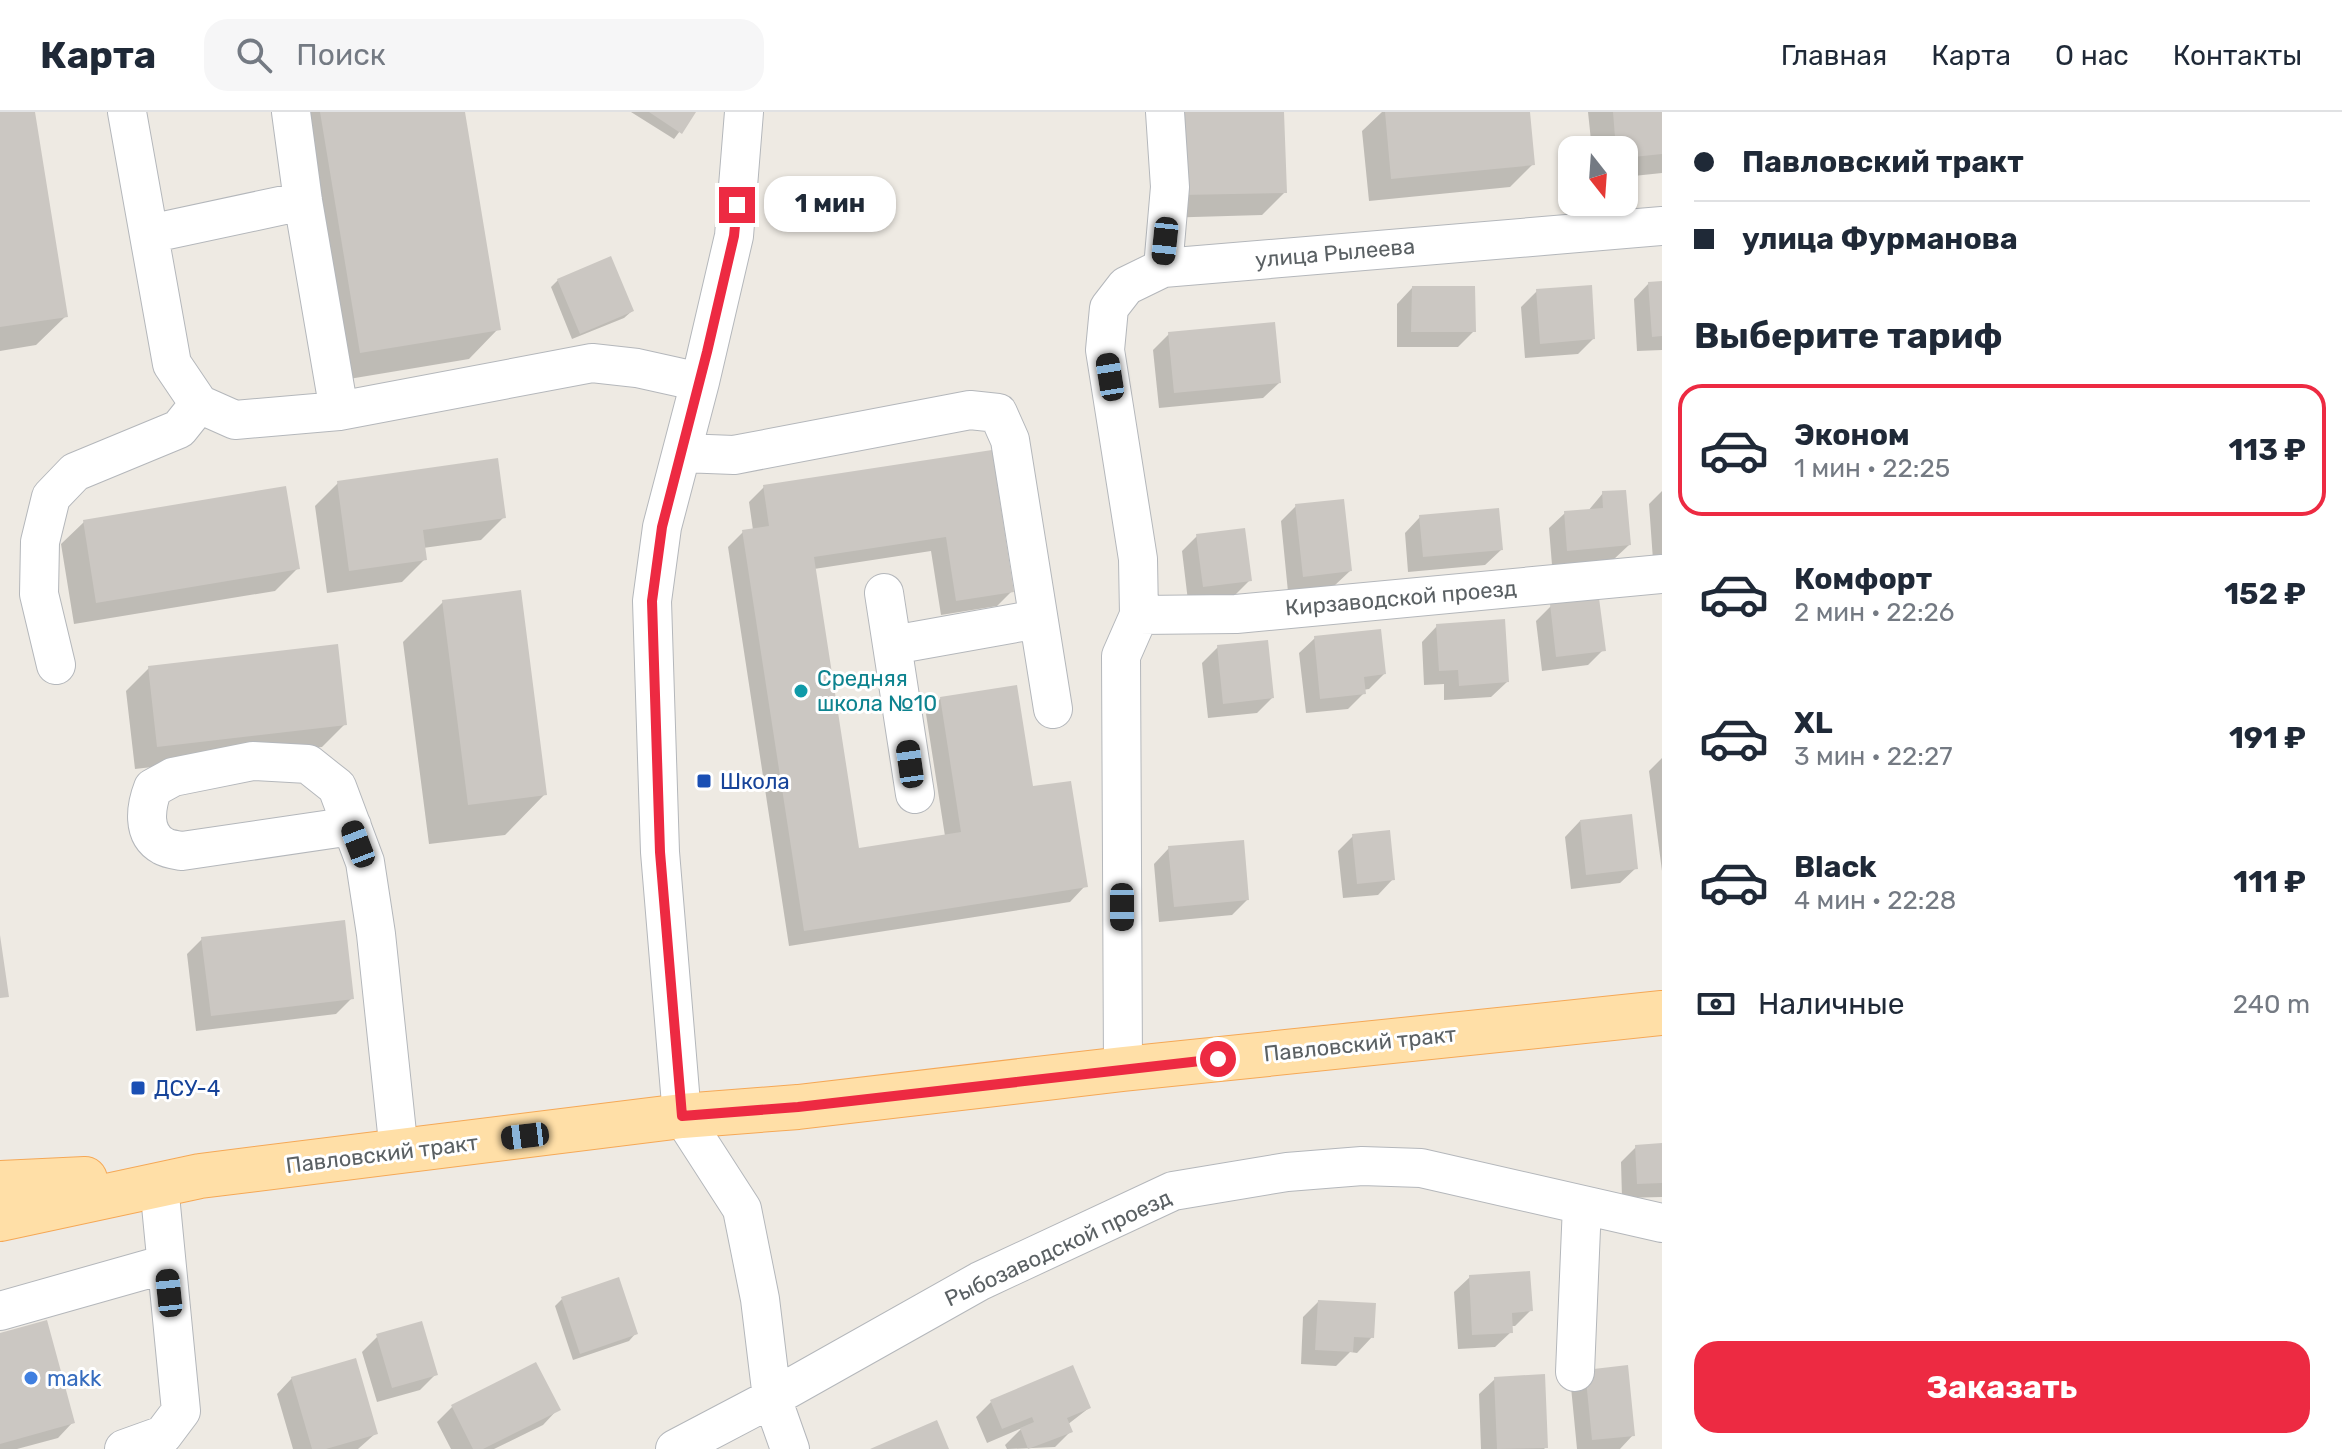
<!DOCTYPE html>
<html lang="ru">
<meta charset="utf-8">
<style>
:root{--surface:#fff;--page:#f6f6f7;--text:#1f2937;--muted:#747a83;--line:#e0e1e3;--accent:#ed2a42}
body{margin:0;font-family:Rubik,sans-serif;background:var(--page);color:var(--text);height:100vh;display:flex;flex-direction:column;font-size:30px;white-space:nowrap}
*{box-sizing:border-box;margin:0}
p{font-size:26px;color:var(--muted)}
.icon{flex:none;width:44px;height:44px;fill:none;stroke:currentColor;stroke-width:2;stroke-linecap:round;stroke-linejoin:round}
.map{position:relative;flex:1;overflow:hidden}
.sheet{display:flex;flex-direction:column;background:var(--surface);width:680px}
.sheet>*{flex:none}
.top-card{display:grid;align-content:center;height:176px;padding:0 32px;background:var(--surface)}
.needle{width:52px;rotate:163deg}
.tools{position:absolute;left:1558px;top:24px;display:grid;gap:16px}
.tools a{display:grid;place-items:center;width:80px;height:80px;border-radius:16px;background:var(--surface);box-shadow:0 2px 6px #0004;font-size:40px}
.end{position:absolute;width:36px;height:36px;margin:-18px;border:10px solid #ed2a42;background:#fff;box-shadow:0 0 0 4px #fff}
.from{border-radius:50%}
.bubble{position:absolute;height:56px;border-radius:24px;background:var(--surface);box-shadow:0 2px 6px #0004;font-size:26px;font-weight:700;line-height:56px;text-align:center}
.car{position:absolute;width:24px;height:48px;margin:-24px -12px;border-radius:10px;box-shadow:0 0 6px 2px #0007;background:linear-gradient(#222 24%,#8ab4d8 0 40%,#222 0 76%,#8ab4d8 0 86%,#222 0)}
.top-card b{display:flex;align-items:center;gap:28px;height:76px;font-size:30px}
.top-card b+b{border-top:2px solid var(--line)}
.top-card i{width:20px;height:20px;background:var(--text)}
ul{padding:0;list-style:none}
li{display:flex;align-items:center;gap:24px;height:132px;margin:0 16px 12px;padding:0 16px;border:4px solid transparent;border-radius:24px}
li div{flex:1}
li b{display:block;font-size:30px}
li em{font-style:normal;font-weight:700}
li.on{border-color:var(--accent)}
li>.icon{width:72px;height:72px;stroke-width:1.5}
h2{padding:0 32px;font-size:36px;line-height:96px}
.pay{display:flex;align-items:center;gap:20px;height:88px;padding:0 32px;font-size:30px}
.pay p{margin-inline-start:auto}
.action{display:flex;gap:16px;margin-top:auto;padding:16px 32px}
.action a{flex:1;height:92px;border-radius:24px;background:var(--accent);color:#fff;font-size:32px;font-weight:700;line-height:92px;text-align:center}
header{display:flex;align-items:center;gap:48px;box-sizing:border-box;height:112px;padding:0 40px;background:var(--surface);border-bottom:2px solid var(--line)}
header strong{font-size:38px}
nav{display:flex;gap:44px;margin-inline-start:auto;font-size:28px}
.search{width:560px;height:72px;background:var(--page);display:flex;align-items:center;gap:20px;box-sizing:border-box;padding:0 28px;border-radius:24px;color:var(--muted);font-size:30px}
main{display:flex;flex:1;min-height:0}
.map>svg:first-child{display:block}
.shadow{fill:#0003}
.building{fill:#cbc7c2}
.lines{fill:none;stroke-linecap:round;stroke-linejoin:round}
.minor-casing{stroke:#b4b7bb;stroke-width:40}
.major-casing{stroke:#f5a856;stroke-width:46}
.minor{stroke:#fff;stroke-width:38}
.major{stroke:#ffdfa7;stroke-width:44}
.route{stroke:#ed2a42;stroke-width:10}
.culture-dot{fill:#0f9aa8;stroke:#fff;stroke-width:3}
.transit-dot{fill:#1a4fb4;stroke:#fff;stroke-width:3}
.shop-dot{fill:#3f7fe0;stroke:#fff;stroke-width:3}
.labels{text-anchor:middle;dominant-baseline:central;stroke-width:6;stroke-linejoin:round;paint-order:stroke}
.street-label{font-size:22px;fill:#5b6164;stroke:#fff}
.culture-label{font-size:22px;fill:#0d838f;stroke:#fff;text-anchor:start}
.transit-label{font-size:22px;fill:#164399;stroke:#fff;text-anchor:start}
.shop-label{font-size:22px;fill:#366cbe;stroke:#fff;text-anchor:start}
</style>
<header>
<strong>Карта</strong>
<div class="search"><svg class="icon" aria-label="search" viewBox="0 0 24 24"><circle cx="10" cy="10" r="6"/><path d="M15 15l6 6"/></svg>Поиск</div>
<nav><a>Главная</a><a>Карта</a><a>О нас</a><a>Контакты</a></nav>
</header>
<main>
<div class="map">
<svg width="1662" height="1337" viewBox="0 0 1662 1337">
<rect width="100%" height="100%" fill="#eeeae3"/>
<path class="shadow" d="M0,0H33L66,204L36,233L0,239Z
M286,0H463L498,217L469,247L331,270Z
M631,0H694L674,27Z
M1282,0L1285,80L1262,103L1160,106Z
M1382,0H1528L1533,52L1510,75L1369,89L1362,19Z
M1588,0H1662V61L1624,65V38H1592Z
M558,168L632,199L624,206L572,227L551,175Z
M1649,171H1662V238L1637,239L1634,187Z
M1412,176L1474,219L1458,235H1397V192Z
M1537,179L1593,227L1578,242L1525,246L1521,195Z
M1169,222L1279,271L1263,286L1159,296L1153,238Z
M991,340L1012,479L997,494L941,503L931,439L814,457L857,738L945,724L926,602L941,586L1031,676L1085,774L1070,790L789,834L728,435L743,420L753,418L749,390L764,375Z
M338,371L504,405L481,428L423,436L425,447L402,470L327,481L315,394Z
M1662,379V448H1653L1649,392Z
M1603,381L1629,433L1613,448L1552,453L1549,416L1565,401L1588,399Z
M1296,394L1350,459L1334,474L1288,480L1281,409Z
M1420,405L1501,438L1485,453L1408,460L1405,421Z
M84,410L298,456L275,479L74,512L61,432Z
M1197,424L1250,468L1234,484L1188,489L1182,439Z
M443,490L545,682L505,723L429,732L403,530Z
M1551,494L1603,538L1588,553L1542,559L1536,509Z
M1437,514L1507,570L1491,585L1444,588V572L1424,573L1422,530Z
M1315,526L1384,562L1369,577L1363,578L1364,581L1348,597L1306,601L1299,541Z
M1218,535L1272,586L1257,601L1208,606L1202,551Z
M149,556L345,612L322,635L135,657L126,579Z
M1662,646V759L1649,659Z
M1580,709L1636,756L1620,771L1571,777L1565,725Z
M1353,724L1393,767L1378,783L1343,786L1338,739Z
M1169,736L1247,788L1232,803L1159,810L1154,752Z
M202,827L352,886L336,902L196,919L187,842Z
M1662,1033V1085L1622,1086L1621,1050L1636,1035Z
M1470,1165L1531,1198L1515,1214H1511V1220L1495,1235L1458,1237L1454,1180Z
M562,1187L636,1221L629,1229L573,1248L555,1194Z
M1318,1190L1372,1225L1357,1241L1350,1240L1336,1254L1301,1252L1303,1205Z
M0,1223L73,1310L58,1326L17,1337H0Z
M378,1224L436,1262L420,1278L377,1290L362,1240Z
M1626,1255L1633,1323L1620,1337H1577L1571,1275Z
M292,1266L376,1321L358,1337H293L277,1282Z
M1495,1267L1546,1335L1544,1337H1481L1479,1282Z
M991,1290L1089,1296L1067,1313L1070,1320L1055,1335L1007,1337L1005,1333L1022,1316L987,1331L976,1305Z
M452,1295L558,1297L543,1313L494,1337H451L437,1310Z"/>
<path class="building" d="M0,0H35L68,205L0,215Z
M320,0H465L501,218L360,241Z
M649,0H696L682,22Z
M1180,0H1284L1287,81L1182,83Z
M1385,0H1530L1535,53L1391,67Z
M1613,0H1662V42L1624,46V38H1616Z
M611,144L634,199L580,222L557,167Z
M1662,169V224L1652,225L1648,170Z
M1592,173L1595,227L1540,232L1536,177Z
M1412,174H1475L1476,220H1411Z
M1275,210L1281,271L1174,281L1168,220Z
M992,338L1014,480L956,489L946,425L814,445L859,736L961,720L940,585L1017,573L1033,674L1071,669L1088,775L804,819L742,418L769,414L763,373Z
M498,346L506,406L423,418L427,448L349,459L337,369Z
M286,374L300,457L96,491L83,408Z
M1626,378L1631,433L1567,439L1564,399L1603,396L1602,379Z
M1344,387L1352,459L1303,465L1295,392Z
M1499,396L1503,438L1423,445L1419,403Z
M1245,416L1252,469L1203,475L1196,422Z
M521,478L547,683L468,693L442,488Z
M1599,486L1606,539L1556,545L1550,492Z
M1505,507L1509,570L1459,574L1458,558L1439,559L1436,512Z
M1381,517L1386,562L1364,565L1366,582L1320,587L1314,524Z
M1268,528L1274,586L1223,592L1217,533Z
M338,532L347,613L157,635L148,554Z
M1632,702L1638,757L1586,763L1580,708Z
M1390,718L1395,768L1357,772L1352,722Z
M1244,728L1249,788L1174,795L1168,734Z
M345,808L354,887L211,904L201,825Z
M0,823L9,885L0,886Z
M1662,1031V1071L1637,1072L1635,1033Z
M1530,1159L1533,1199L1512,1201L1513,1221L1472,1223L1469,1163Z
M619,1165L638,1222L580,1242L561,1185Z
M1318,1188L1376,1191L1374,1226L1354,1225L1353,1240L1315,1238Z
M47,1208L75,1311L0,1332V1221Z
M422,1209L438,1263L392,1276L376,1222Z
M356,1246L378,1322L326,1337H312L291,1265Z
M536,1250L561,1298L483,1337H473L451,1293Z
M1073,1253L1091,1296L1067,1306L1073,1320L1028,1337L1020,1316L1034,1310L1032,1305L1002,1317L990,1288Z
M1628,1253L1635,1324L1592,1328L1585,1258Z
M1545,1262L1548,1336L1497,1337L1494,1265Z
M937,1308L949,1337H870Z"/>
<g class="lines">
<defs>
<path id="minor" d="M127,0L172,252L199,292L235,308L339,299L592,251L637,256L700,270
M291,0L303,89L339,299
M744,0L734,124L700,270L662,415L652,489L660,740L682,1004L742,1097L760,1187L772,1286L790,1337
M1165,0L1170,75L1163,156L1662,114
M149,122L303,89
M682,341L734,343L970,298L998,301L1010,328L1053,597
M884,481L915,682
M1139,503L1236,502L1662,462
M893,533L1038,507
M56,553L39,482L40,430L51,385L75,360L179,317L199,292
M352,714L182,739C176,738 168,737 163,734C141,722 146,694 153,676L173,665L253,649L308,652L337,675L365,750L376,822L399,1040
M1123,957L1121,544L1139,503L1138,447L1105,238L1109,196L1126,174L1163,156
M0,1199L166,1152
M1575,1260L1582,1093
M124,1337L163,1323L181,1299L159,1073
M675,1337L772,1286L980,1169L1173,1079L1287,1060L1362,1054L1421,1056L1662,1111"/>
<path id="major" d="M0,1071L85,1067
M0,1107L200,1064L682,1004L798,995L1123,957L1662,901"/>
</defs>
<use href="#minor" class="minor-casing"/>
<use href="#major" class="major-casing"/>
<use href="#minor" class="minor"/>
<use href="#major" class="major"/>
</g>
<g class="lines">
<path class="route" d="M737,93L734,124L707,240L662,415L652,489L660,740L682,1004L798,995L1218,947"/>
</g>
<circle class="culture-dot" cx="801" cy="579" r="8"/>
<g class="transit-dot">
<rect x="696" y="661" width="16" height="16" rx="4"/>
<rect x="130" y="968" width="16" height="16" rx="4"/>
</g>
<circle class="shop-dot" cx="31" cy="1266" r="8"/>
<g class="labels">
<g class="street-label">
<text transform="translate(1335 141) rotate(-5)">улица Рылеева</text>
<text transform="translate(1401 486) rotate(-5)">Кирзаводской проезд</text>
<text transform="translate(1360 932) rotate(-6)">Павловский тракт</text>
<text transform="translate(382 1042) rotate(-7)">Павловский тракт</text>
<text transform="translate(1058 1136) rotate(-25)">Рыбозаводской проезд</text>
</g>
<g class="culture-label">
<text x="817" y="566">Средняя<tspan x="817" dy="25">школа №10</tspan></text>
</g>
<g class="transit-label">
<text x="720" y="669">Школа</text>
<text x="154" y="976">ДСУ-4</text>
</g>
<g class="shop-label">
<text x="47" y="1266">makk</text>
</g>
</g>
</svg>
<div class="tools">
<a><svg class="needle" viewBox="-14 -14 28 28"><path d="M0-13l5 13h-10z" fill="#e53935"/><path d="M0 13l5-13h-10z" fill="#747a83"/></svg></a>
</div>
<i class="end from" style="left:1218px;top:947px"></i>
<i class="end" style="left:737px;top:93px"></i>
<div class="bubble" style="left:764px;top:64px;width:132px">1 мин</div>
<i class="car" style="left:1165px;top:129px;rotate:186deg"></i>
<i class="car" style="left:1110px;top:265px;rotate:351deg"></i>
<i class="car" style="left:910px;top:652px;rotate:352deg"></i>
<i class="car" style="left:358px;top:732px;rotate:339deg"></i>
<i class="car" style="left:1122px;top:795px;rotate:180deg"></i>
<i class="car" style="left:525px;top:1024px;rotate:263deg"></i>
<i class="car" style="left:169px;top:1181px;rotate:354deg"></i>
</div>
<section class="sheet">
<div class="top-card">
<b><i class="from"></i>Павловский тракт</b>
<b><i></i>улица Фурманова</b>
</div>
<h2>Выберите тариф</h2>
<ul>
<li class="on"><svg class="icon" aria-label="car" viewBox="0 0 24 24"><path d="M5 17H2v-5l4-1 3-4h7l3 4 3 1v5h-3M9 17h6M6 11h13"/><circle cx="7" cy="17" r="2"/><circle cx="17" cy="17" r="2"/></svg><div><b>Эконом</b><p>1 мин · 22:25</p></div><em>113 ₽</em></li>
<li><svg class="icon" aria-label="car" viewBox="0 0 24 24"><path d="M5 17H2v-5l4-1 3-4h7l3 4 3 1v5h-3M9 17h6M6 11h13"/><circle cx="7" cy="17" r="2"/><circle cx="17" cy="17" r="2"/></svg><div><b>Комфорт</b><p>2 мин · 22:26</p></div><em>152 ₽</em></li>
<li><svg class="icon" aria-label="car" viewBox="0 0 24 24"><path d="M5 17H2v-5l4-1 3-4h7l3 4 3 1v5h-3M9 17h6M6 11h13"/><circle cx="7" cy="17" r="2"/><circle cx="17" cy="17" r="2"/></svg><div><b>XL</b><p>3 мин · 22:27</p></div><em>191 ₽</em></li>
<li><svg class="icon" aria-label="car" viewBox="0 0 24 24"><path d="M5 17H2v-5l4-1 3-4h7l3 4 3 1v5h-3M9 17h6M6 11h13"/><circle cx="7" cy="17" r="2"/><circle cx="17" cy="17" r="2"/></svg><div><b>Black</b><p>4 мин · 22:28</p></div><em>111 ₽</em></li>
</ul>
<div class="pay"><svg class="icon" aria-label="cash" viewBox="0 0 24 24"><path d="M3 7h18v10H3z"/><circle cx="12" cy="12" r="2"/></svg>Наличные<p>240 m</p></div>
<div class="action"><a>Заказать</a></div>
</section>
</main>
